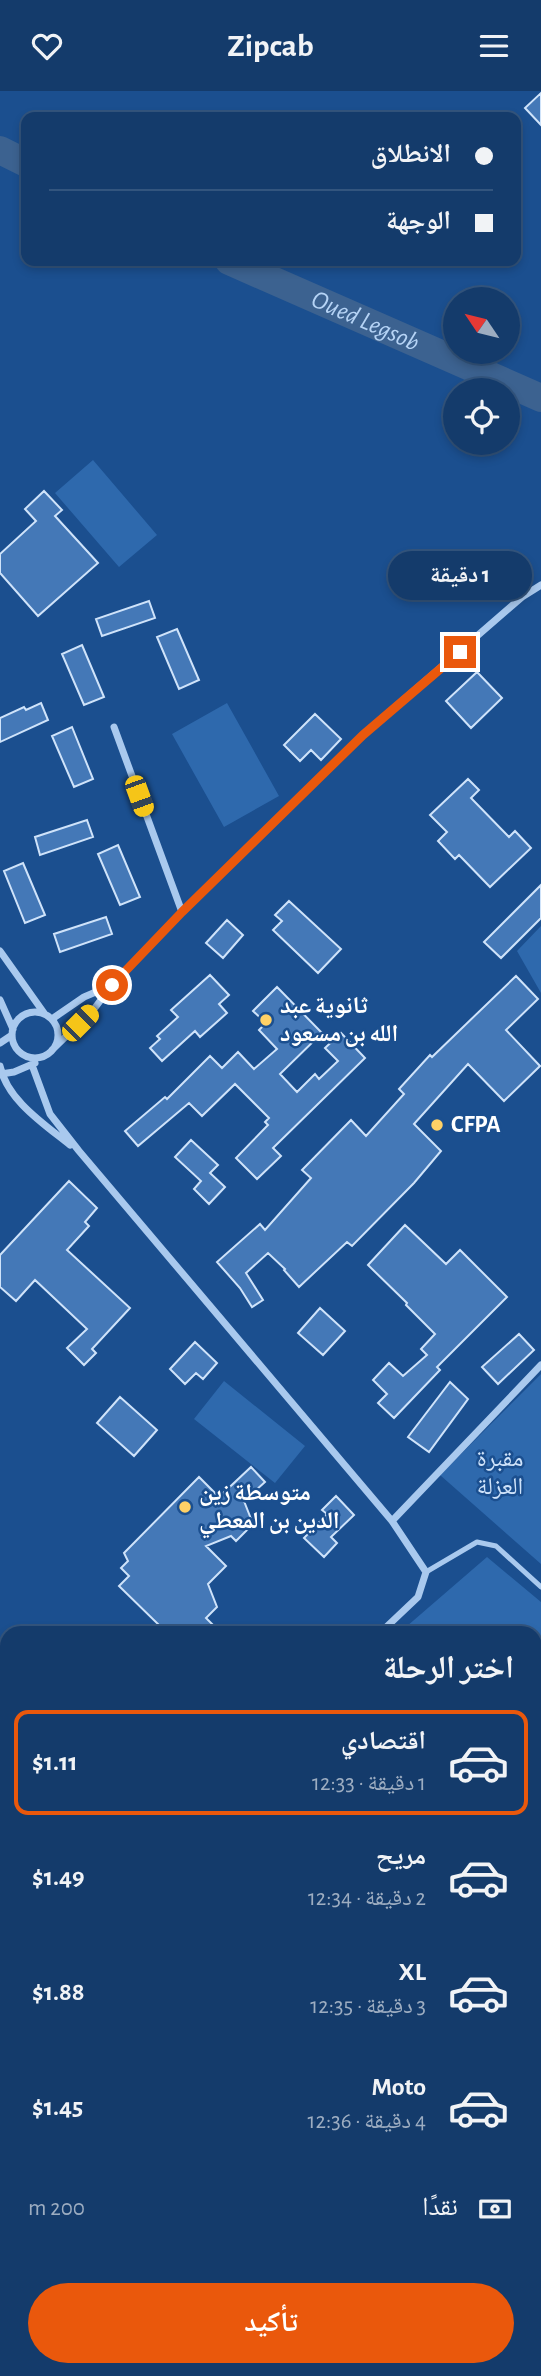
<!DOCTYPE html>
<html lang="ar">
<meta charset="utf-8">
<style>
:root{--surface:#143b6b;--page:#1d4271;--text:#f1f3f6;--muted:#9dadc1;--line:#33557e;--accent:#ea580c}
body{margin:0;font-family:"Alegreya Sans","Noto Naskh Arabic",sans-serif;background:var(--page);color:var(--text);direction:rtl;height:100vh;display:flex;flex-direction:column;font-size:26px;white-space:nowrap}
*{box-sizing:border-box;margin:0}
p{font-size:23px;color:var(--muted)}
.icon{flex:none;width:38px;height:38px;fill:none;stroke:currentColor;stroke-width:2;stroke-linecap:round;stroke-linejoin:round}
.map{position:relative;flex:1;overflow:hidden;direction:ltr}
.sheet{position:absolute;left:0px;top:1535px;width:542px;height:751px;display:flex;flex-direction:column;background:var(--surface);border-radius:21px 21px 0 0;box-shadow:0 4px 10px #0003,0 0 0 2px var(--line);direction:rtl}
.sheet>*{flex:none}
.guide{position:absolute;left:21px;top:21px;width:500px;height:154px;border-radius:14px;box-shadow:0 4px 10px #0003,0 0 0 2px var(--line);direction:rtl;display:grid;align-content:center;height:154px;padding:0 28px;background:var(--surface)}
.needle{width:46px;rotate:305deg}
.tools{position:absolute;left:443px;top:196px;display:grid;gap:14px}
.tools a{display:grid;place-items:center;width:77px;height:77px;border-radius:50%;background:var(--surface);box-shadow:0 4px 10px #0003,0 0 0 2px var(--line);font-size:35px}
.end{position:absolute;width:32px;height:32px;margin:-16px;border:9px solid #ea580c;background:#fff;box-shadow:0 0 0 4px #fff}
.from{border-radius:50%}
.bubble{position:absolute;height:49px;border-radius:24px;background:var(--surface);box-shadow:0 4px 10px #0003,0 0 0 2px var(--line);font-size:23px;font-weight:700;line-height:49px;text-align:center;direction:rtl}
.car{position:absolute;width:21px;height:42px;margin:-21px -10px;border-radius:9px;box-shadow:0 0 5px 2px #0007;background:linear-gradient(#f5c518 24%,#345 0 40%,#f5c518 0 76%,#345 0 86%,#f5c518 0)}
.guide b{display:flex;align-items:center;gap:24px;height:66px;font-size:26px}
.guide b+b{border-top:2px solid var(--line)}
.guide i{width:18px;height:18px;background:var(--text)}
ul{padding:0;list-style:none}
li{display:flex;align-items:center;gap:21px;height:105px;margin:0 14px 10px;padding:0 14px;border:4px solid transparent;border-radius:14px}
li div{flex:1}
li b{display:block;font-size:26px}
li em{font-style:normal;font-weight:700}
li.selected{border-color:var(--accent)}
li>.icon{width:63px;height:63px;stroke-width:1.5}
h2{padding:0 28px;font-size:32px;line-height:84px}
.pay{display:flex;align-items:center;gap:18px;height:77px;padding:0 28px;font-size:26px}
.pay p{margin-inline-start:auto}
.cta{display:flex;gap:14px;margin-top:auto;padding:14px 28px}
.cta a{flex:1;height:80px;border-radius:42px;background:var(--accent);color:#fff;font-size:28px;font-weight:700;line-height:80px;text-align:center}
header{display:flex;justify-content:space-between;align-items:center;height:91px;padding:0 28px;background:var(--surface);font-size:32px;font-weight:700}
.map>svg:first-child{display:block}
.green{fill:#2e69ad}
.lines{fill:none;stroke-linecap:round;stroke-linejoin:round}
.river{stroke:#3c6290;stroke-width:28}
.building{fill:#4478b7;stroke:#cfe3fa;stroke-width:2}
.service{stroke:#a9c9ee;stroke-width:5}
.minor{stroke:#a9c9ee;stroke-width:7}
.tertiary{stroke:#a9c9ee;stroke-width:12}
.primary{stroke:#f0f6ff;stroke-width:18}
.route{stroke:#ea580c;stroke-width:9}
.poi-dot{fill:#ffd166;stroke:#1b4f8f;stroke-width:2.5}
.labels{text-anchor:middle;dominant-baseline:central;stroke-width:5;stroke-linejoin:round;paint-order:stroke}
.poi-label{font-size:24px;font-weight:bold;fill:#fff;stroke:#1b4f8f;text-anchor:start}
.park-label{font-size:24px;fill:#cfe3fa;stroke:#1b4f8f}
.water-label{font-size:26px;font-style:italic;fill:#b5d3f5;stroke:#1b4f8f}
</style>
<header><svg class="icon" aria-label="menu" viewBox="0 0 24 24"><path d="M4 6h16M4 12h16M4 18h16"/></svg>Zipcab<svg class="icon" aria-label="heart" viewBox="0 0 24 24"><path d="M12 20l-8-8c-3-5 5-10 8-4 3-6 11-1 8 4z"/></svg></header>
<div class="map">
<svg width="541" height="2285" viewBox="0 0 541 2285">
<rect width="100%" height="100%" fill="#1b4f8f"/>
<path class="green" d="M93,369L157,444L119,476L55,402Z
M227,612L279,705L224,736L172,643Z
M541,835V902L517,860Z
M541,1283V1473L440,1384Z
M224,1290L305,1355L275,1392L194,1328Z
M487,1466L541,1511V1681L536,1685V1542H399Z"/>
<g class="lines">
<g class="river">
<path d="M0,59L26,72"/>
<path id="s1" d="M229,170L541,307"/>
</g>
</g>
<path class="building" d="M541,2V34L525,17Z
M44,400L62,419L55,425L98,472L38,525L0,482V463L36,430L25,418Z
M149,510L155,527L102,545L96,528Z
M177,538L199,589L179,598L157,546Z
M82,554L104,606L84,614L62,563Z
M477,581L502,607L471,637L446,610Z
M41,612L48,629L0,651V627L24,616L26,619Z
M315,623L341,648L321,669L311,659L300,670L284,654Z
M72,636L93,688L74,696L52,645Z
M468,688L479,699L471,707L509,746L515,740L531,757L490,796L459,764L455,768L438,750L447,741L430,724Z
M87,729L93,746L40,764L35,746Z
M118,754L140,806L120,814L98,763Z
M23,772L45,824L25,832L4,780Z
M541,794V827L501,867L484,851Z
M289,810L341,858L318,882L273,839L282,830L275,824Z
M106,826L112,843L60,861L54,843Z
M227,829L243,844L223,867L206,852Z
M210,884L229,904L219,913L227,922L200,946L195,940L162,970L150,957L160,948L157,945L178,926L171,919Z
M516,885L538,908L506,939L540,975L504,1010L468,973L414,1033L441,1060L414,1092L352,1155L347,1151L299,1196L284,1179L285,1178L268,1162L246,1182L263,1209L252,1216L240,1197L217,1171L260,1133L265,1139L311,1087L302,1079L351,1029L366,1045L404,1003L399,998L430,964L432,966Z
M277,896L322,942L280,983L297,1001L315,983L319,988L338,970L325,957L341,942L365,967L273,1057L281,1065L257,1088L236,1067L268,1034L265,1031L269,1027L235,993L202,1025L189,1012L138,1055L125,1040L165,1006L167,1008L210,965L222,977L238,961L254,978L277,958L259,939L266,932L253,920Z
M191,1049L218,1074L210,1082L225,1096L209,1113L194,1098L201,1090L175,1066Z
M69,1090L97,1117L85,1131L89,1135L67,1159L130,1217L92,1258L96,1262L84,1274L67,1257L87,1238L35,1189L16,1210L0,1196V1164Z
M405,1134L446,1173L460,1159L507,1206L437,1276L440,1279L394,1327L378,1312L387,1303L373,1289L389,1272L403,1285L427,1264L421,1258L435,1243L406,1214L407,1212L368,1174Z
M320,1217L345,1240L323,1264L298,1242Z
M519,1243L534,1259L498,1293L482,1276Z
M195,1251L217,1272L203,1288L196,1282L185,1293L170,1278Z
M450,1291L468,1308L429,1361L408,1346Z
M120,1306L157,1339L134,1365L97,1332Z
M251,1376L265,1391L244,1410L253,1433L236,1450L231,1445L206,1455L226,1475L208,1493L217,1516L206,1527L221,1542H152L159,1534L119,1495L129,1485L121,1477L128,1470L124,1462L199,1386L219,1406Z
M336,1405L354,1424L331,1446L337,1452L324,1466L304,1447L327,1423L322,1419Z"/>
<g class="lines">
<path class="service" d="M426,1481L477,1451L496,1455L541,1496"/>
<path class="minor" d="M114,636L182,821
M0,860L44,922
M0,909L13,938
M12 944a23 23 0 1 1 46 0a23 23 0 1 1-46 0Z
M52,928L84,906L112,894
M0,952L12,944
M52,959L94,918L112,894L182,821L363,644L522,506L541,494
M32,974L50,1023L79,1060L392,1430L426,1481L418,1506L380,1542
M0,975C7,1009 44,1033 70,1054
M1,983L14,981L35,972
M392,1430L541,1274
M536,1700L541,1695
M0,1790L7,1782
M0,1940L7,1947
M536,1986L541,1980
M0,2096L7,2103
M536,2165L541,2160
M141,2285L148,2278
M306,2285L312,2278
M398,2285L405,2278"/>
<path class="tertiary" d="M0,2223L7,2215"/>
<path class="primary" d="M0,1672L7,1679
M0,1699L7,1706
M536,2194L541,2199
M536,2224L541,2229"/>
</g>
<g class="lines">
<path class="route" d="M112,894L182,821L363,644L460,561"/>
</g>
<g class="poi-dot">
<circle cx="266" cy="929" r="7"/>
<circle cx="437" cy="1034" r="7"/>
<circle cx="185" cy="1416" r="7"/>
</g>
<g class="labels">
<g class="poi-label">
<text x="280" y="915">ثانوية عبد<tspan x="280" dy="28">الله بن مسعود</tspan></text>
<text x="451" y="1034">CFPA</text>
<text x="199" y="1402">متوسطة زين<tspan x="199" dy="28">الدين بن المعطي</tspan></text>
</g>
<g class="park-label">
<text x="500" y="1368">مقبرة<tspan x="500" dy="28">العزلة</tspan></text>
</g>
<g class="water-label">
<text stroke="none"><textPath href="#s1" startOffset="149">Oued Legsob</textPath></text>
</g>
</g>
</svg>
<div class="tools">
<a><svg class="needle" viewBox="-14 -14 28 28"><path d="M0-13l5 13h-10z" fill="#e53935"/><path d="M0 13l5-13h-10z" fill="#9dadc1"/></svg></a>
<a><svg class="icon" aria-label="locate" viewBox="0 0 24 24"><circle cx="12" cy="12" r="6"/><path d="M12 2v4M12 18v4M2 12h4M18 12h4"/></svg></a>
</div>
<i class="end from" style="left:112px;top:894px"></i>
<i class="end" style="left:460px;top:561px"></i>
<div class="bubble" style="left:388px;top:460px;width:144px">1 دقيقة</div>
<i class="car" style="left:139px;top:705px;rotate:160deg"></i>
<i class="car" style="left:80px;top:932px;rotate:45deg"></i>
<div class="guide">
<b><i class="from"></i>الانطلاق</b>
<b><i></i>الوجهة</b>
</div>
<section class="sheet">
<h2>اختر الرحلة</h2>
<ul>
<li class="selected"><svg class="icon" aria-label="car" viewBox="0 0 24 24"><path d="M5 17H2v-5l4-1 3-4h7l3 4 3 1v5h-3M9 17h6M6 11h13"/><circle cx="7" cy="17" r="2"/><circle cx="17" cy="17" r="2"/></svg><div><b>اقتصادي</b><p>1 دقيقة · 12:33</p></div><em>$1.11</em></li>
<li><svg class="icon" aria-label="car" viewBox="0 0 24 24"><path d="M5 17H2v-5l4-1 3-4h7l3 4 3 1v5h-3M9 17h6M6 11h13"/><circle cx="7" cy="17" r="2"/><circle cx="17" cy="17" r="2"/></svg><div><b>مريح</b><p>2 دقيقة · 12:34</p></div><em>$1.49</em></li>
<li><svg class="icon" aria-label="car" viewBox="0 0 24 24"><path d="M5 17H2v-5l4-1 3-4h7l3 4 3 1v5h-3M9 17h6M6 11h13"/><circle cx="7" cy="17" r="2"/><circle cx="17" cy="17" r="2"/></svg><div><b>XL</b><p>3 دقيقة · 12:35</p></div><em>$1.88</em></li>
<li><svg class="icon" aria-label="car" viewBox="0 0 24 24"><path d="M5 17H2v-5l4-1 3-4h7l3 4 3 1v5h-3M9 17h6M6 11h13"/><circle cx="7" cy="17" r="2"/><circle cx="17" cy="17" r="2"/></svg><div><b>Moto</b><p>4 دقيقة · 12:36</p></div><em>$1.45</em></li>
</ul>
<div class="pay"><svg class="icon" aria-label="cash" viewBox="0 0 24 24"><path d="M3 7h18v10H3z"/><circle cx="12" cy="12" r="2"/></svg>نقدًا<p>200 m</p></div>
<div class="cta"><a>تأكيد</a></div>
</section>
</div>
